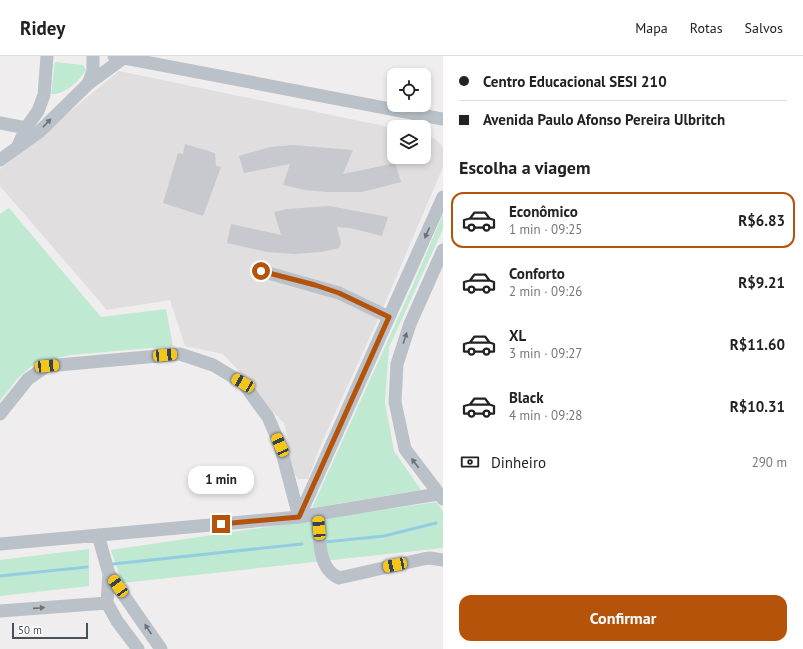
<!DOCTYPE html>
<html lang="pt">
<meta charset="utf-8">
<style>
:root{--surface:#fff;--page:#f2f2f2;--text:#222;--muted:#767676;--line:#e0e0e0;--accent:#b45309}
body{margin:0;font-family:"PT Sans",sans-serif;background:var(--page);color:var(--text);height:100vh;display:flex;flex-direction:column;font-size:15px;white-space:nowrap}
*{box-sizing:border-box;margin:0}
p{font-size:13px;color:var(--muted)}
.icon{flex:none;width:22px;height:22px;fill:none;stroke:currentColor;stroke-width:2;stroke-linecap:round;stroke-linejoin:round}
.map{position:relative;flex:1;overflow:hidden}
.details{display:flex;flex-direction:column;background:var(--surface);width:360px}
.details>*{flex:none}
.hud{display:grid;align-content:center;height:88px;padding:0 16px;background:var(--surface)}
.tools{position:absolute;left:387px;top:12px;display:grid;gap:8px}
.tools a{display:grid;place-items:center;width:44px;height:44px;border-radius:8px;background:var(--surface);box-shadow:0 2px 6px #0003;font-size:20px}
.scale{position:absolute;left:12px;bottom:10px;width:76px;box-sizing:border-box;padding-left:4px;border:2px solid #485058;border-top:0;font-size:11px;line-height:14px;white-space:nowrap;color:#485058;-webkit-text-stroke:3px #fff;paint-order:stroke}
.end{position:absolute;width:18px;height:18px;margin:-9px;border:5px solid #b45309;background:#fff;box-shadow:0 0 0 2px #fff}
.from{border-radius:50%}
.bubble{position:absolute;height:28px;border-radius:12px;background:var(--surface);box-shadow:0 2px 6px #0003;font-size:13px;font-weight:600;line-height:28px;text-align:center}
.car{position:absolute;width:12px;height:24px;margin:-12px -6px;border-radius:5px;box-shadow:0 0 3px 1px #0007;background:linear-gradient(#f5c518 24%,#345 0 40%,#f5c518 0 76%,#345 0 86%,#f5c518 0)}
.hud b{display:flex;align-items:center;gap:14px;height:38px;font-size:15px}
.hud b+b{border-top:1px solid var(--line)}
.hud i{width:10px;height:10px;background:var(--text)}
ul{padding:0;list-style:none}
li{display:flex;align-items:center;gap:12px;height:56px;margin:0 8px 6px;padding:0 8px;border:2px solid transparent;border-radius:12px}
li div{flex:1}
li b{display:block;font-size:15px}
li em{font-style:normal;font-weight:600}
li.current{border-color:var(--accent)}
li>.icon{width:36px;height:36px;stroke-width:1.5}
h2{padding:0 16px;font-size:18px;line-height:48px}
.pay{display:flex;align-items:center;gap:10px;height:44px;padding:0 16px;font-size:15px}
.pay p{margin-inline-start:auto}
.action{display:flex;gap:8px;margin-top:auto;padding:8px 16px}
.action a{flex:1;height:46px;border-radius:12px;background:var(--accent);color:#fff;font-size:16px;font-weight:600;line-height:46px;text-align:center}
header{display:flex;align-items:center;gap:24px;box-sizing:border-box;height:56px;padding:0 20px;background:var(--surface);border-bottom:1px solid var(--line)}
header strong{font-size:19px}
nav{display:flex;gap:22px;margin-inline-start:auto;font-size:14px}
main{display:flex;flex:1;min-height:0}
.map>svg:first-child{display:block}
.education{fill:#e0dede}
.green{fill:#c0e9d1}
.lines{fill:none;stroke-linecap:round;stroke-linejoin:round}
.stream{stroke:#92cee0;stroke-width:3}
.building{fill:#c8c9cf}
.minor{stroke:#bac1c8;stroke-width:13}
.oneway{fill:#6a727a}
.route{stroke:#b45309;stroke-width:5}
</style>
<header>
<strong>Ridey</strong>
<nav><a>Mapa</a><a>Rotas</a><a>Salvos</a></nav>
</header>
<main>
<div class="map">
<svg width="443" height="593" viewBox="0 0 443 593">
<rect width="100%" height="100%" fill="#efeded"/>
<path class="education" d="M119,15L394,72V101H424V80L435,83L443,91V111L380,259L322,386L308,423H298L293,416L289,400L287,379L284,367L268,351L240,316L223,298L185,290L170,244L107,254L0,130V113Z"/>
<path class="green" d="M55,6L83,9L86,14C79,25 65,39 51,38Z
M9,152L101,261L166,253L173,290L71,299L35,307L17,323L0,345V158Z
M443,158V173L389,291L385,346L394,395L421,434L312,452L413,229Z
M436,446L443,455V492L122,527L111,494Z
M89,493V530L0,540V504Z"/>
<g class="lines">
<path class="stream" d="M325,486L384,480L436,467
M113,508L302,488
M0,520L87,511"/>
</g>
<path class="building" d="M185,88L215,97L216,110L221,111L203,160L163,147L178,97L183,98Z
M293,89L353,94L343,118L395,107L401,126L362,136H326L305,134L283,129L290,108L244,117L239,100L270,91Z
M330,150L388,161L382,180L350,172L337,171L341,187L339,192L321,196L294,198L267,196L227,187L231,168L281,179L274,156L286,153Z"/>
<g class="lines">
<path class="minor" d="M114,0L443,63
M88,28L93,15V0
M0,67L26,72
M18,90L26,72L38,55L44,39L47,0
M0,104L39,76L88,28L125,1
M261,215L339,237L389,261
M0,358L28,323L47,310L180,298L213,309L243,327L268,361L280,389L299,461
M443,443L405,393L395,346L397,308L410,268L443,194
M318,458C320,479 316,512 339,522L423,503L430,502L443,504
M299,461L443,141
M98,479L109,518L161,593
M0,488L299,461L438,438
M109,518L107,547L117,565L138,593
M0,555L107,547"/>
</g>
<defs><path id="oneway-solid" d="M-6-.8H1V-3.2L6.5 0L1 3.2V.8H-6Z"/></defs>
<g class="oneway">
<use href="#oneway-solid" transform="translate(47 67) rotate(-46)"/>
<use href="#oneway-solid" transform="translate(427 177) rotate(114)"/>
<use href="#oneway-solid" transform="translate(405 282) rotate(-72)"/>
<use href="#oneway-solid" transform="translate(415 407) rotate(-127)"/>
<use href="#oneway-solid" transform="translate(39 552) rotate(-4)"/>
<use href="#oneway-solid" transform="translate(148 573) rotate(-124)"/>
</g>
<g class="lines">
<path class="route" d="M221,468L299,461L389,261L339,237L315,229L261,215"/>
</g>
</svg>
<div class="tools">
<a><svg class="icon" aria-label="locate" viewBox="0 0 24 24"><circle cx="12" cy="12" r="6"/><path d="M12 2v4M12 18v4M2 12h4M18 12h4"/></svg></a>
<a><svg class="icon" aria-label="layers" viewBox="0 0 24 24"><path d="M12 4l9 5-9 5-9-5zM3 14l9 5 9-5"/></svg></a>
</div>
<div class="scale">50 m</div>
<i class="end from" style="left:261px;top:215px"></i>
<i class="end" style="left:221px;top:468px"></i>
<div class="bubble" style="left:188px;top:410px;width:66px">1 min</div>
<i class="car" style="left:165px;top:299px;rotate:85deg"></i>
<i class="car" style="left:47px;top:310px;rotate:85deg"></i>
<i class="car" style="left:243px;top:327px;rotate:300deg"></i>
<i class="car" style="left:280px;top:389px;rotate:336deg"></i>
<i class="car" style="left:319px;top:472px;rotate:355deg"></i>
<i class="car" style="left:395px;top:509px;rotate:258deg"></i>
<i class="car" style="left:118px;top:530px;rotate:324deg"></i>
</div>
<section class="details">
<div class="hud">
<b><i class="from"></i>Centro Educacional SESI 210</b>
<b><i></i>Avenida Paulo Afonso Pereira Ulbritch</b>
</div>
<h2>Escolha a viagem</h2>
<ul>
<li class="current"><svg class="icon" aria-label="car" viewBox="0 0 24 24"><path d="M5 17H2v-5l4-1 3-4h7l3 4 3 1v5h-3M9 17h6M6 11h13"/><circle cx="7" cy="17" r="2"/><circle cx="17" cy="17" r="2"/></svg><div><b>Econômico</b><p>1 min · 09:25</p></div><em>R$6.83</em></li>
<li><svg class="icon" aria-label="car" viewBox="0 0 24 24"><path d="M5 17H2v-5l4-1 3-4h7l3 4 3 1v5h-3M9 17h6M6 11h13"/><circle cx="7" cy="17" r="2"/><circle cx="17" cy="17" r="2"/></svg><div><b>Conforto</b><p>2 min · 09:26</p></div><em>R$9.21</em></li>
<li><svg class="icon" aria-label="car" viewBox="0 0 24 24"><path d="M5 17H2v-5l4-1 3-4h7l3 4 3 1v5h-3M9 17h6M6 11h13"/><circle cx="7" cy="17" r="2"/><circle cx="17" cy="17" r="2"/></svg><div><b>XL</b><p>3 min · 09:27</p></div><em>R$11.60</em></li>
<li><svg class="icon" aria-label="car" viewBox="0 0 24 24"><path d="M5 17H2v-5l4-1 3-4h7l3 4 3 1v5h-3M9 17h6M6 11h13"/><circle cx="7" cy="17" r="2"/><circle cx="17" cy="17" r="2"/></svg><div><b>Black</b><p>4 min · 09:28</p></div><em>R$10.31</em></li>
</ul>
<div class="pay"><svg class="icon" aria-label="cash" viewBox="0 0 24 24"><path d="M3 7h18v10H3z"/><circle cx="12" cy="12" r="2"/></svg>Dinheiro<p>290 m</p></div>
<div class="action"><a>Confirmar</a></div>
</section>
</main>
